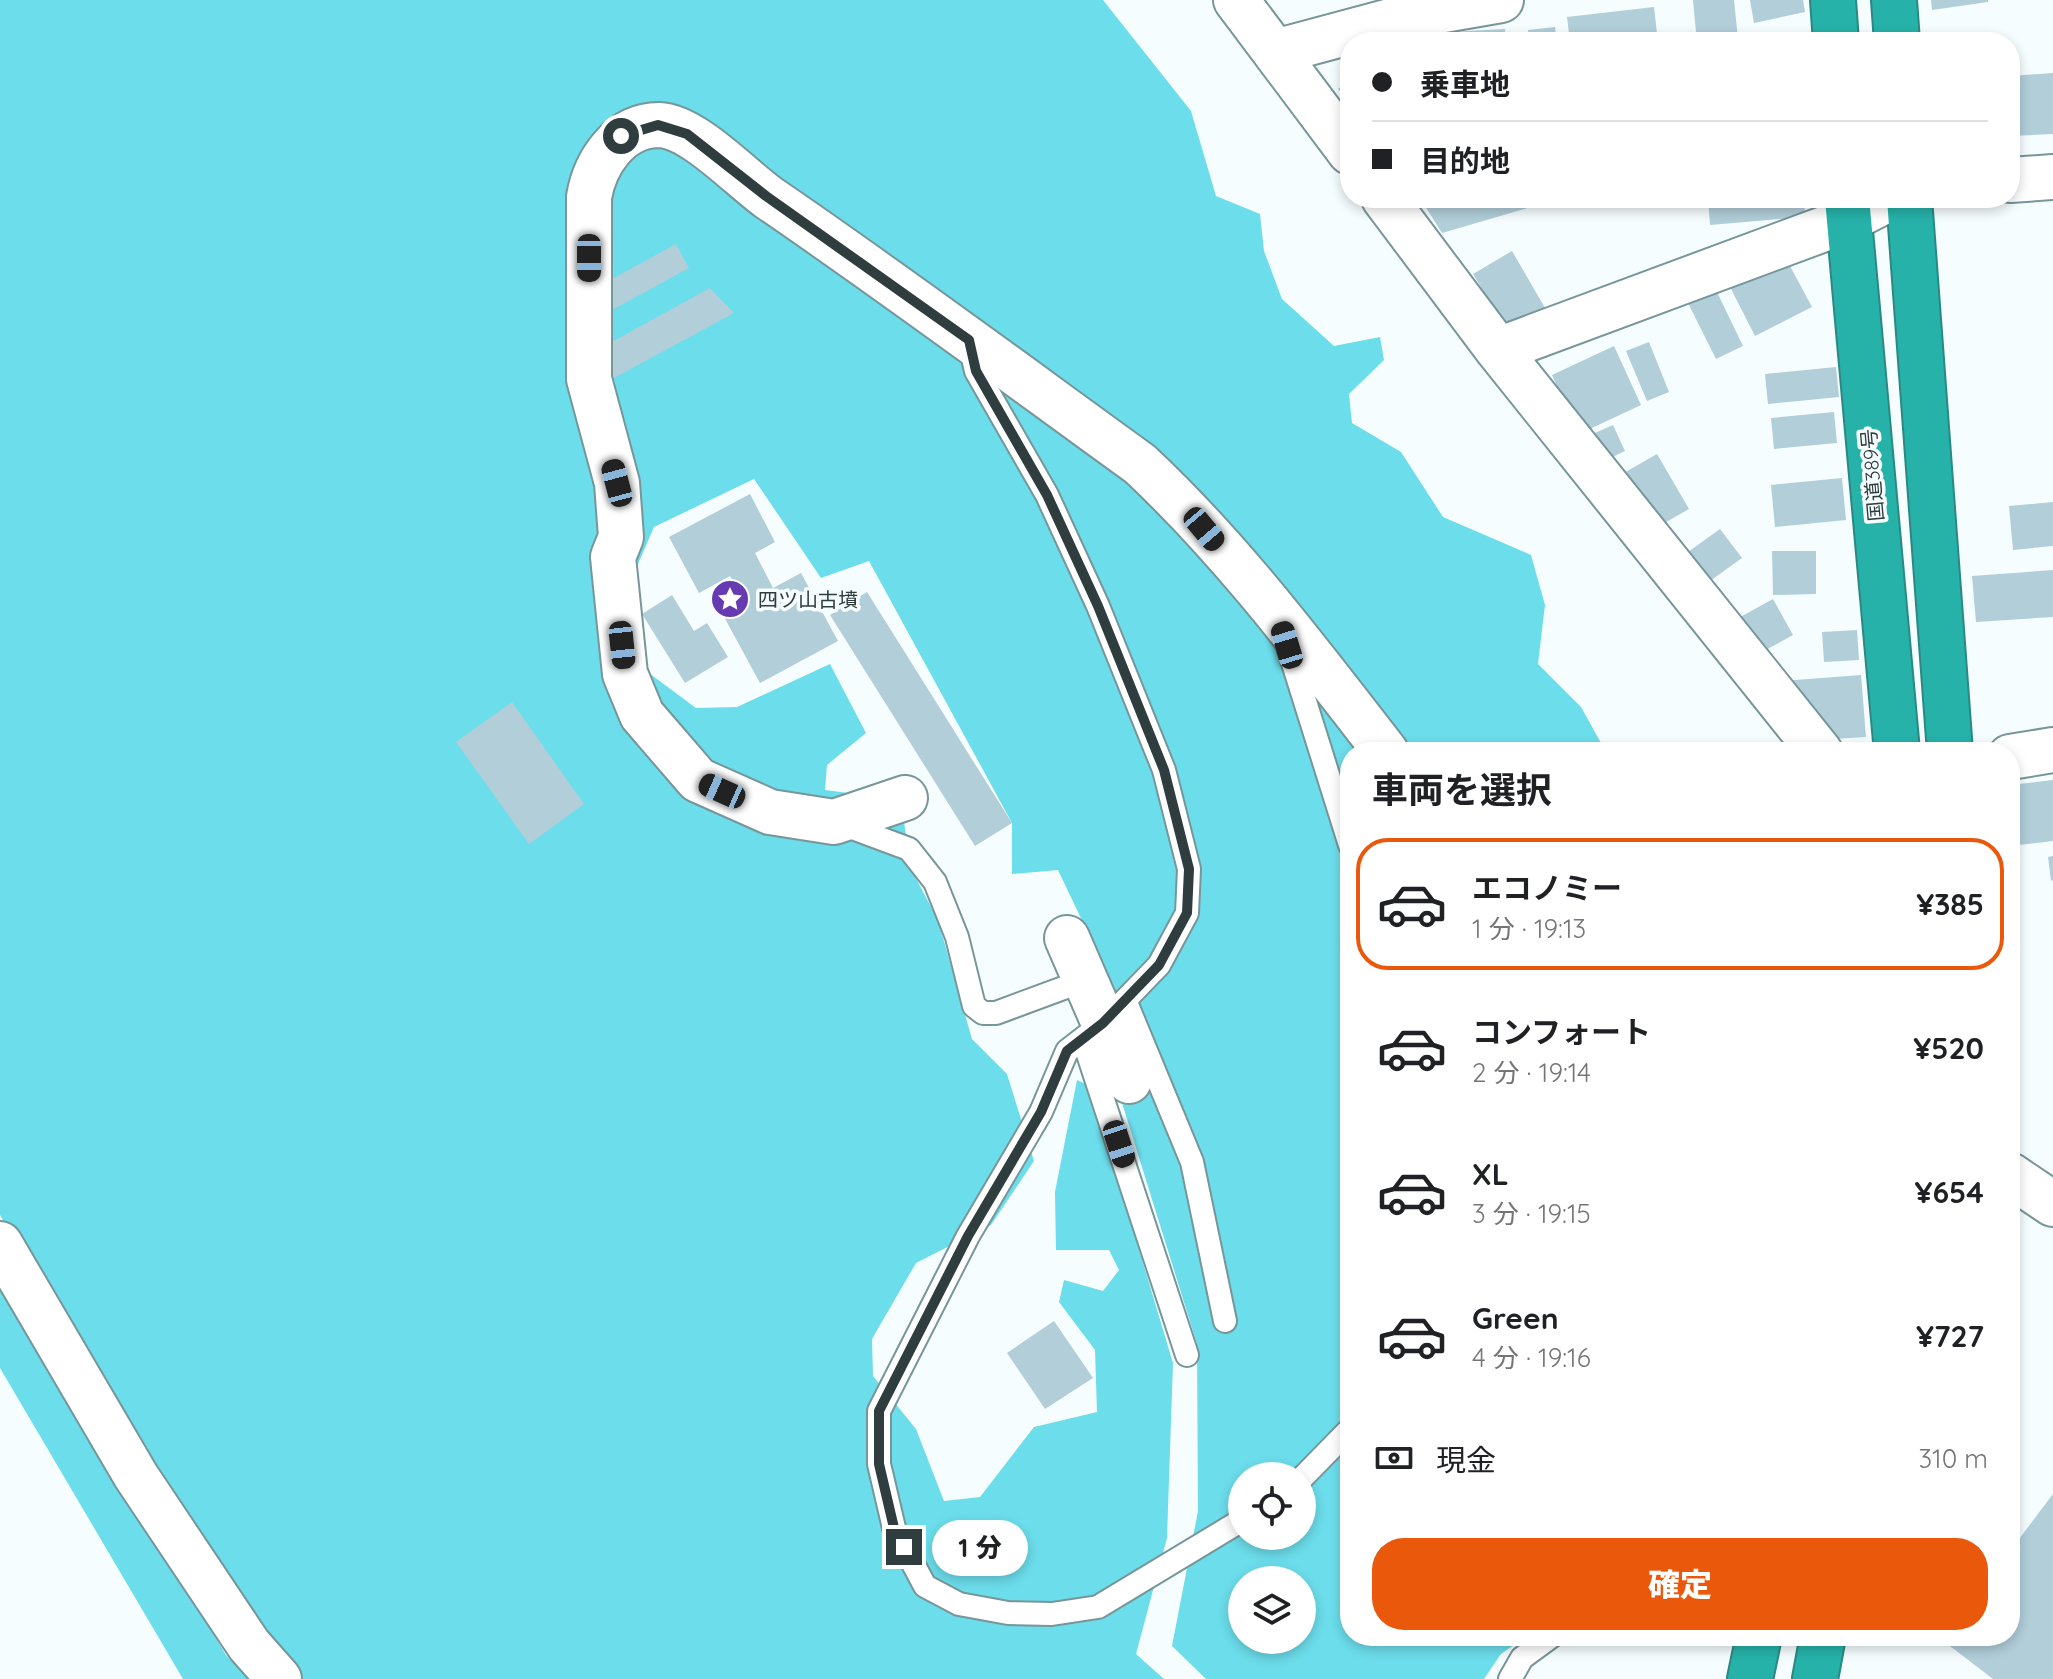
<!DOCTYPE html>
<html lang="ja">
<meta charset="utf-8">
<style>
:root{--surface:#fff;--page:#f2f2f2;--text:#202124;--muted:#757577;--line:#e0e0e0;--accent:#ea580c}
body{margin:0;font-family:Quicksand,"Noto Sans JP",sans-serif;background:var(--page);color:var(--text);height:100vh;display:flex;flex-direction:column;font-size:30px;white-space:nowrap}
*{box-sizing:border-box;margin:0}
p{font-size:26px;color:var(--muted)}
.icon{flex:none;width:44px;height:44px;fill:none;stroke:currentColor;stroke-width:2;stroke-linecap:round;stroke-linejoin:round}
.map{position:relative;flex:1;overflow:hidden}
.details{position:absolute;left:1340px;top:742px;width:680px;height:904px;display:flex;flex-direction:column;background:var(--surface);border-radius:32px;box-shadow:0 4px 12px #0003}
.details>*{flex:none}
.hud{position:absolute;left:1340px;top:32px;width:680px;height:176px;border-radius:32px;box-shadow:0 4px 12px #0003;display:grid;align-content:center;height:176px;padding:0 32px;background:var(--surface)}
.tools{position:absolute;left:1228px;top:1462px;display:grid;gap:16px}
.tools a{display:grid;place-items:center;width:88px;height:88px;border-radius:50%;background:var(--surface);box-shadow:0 4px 12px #0003;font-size:40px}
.end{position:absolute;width:36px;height:36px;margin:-18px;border:10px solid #303d3f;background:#fff;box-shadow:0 0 0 4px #fff}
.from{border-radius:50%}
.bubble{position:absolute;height:56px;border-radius:28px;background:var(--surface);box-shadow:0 4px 12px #0003;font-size:26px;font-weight:800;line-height:56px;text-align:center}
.car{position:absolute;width:24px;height:48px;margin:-24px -12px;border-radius:10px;box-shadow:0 0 6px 2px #0007;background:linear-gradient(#222 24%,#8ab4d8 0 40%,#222 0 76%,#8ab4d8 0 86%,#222 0)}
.hud b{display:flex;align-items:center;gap:28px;height:76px;font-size:30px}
.hud b+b{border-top:2px solid var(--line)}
.hud i{width:20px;height:20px;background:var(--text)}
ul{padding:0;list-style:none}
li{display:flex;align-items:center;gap:24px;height:132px;margin:0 16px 12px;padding:0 16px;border:4px solid transparent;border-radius:32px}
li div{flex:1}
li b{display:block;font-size:30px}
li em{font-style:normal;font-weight:800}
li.active{border-color:var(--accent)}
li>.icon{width:72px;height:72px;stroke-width:1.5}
h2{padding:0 32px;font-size:36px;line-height:96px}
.pay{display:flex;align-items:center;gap:20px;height:88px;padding:0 32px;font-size:30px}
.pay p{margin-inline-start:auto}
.button{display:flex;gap:16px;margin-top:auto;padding:16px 32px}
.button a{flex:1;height:92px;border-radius:32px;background:var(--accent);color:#fff;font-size:32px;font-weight:800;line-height:92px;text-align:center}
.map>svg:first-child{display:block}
.forest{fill:#6cddeb;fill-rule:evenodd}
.building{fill:#b1ced9}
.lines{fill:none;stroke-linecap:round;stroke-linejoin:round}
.lane-casing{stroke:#77969a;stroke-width:26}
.street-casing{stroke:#77969a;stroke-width:48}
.highway-casing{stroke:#2a8984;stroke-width:48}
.lane{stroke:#fff;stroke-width:22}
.street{stroke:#fff;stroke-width:44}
.highway{stroke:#26b2a9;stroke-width:44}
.route{stroke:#303d3f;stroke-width:10}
.labels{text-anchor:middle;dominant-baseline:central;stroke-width:7;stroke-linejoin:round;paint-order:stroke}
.street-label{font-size:20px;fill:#303d3f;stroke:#f6fdfe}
.poi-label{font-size:20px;fill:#303d3f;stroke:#f6fdfe;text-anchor:start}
</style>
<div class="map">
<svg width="2053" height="1679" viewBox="0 0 2053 1679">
<rect width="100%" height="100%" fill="#f6fdfe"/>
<path class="forest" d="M0,0H1103L1191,111L1216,196L1260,214L1264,251L1282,299L1334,346L1380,337L1384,360L1349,394L1352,423L1401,452L1443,517L1531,555L1545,605L1538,664L1581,707L1606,752H1350V1636H1527L1501,1654L1484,1679H1206L1172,1646L1198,1511L1197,1344L1109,1061V977L1058,870L1012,874V823L869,561L821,578L754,479L654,527L626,592L638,665L696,708L737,707L830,664L866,733L827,765L825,790L864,795L904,822L911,869L938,920L972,1039L1007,1074L1034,1161L991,1225L916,1263L872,1339L873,1376L916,1429L944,1501L980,1497L1034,1427L1097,1412L1095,1350L1059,1302L1064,1280L1103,1291L1119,1270L1109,1250H1056L1055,1192L1077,1080L1090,1086L1173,1363L1167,1538L1136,1654L1164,1679H301L279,1654L138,1453L0,1215ZM1242,1476H1302V1536H1242ZM1242,1580H1302V1640H1242Z
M0,1278L226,1655L249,1679H183L0,1368Z"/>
<path class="building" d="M1693,0H1734L1738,39L1697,42Z
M1750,0H1803L1805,12L1754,23Z
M1931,0H1988V2L1932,10Z
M1654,7L1658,42H1570L1567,17Z
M1555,27L1557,42H1529L1528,30Z
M1505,29L1506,42H1449V32Z
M2053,73V134L2010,136V76Z
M1350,79V103L1338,89Z
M1420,198H1538L1541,204L1442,233Z
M1708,198H1804L1805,217L1710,225Z
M676,244L689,268L614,309L601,285Z
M1512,251L1548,313L1510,336L1473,274Z
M1783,253L1812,307L1755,336L1727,281Z
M710,288L734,313L614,378L599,349Z
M1715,288L1743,346L1716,359L1687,301Z
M1649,342L1669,392L1647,401L1626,351Z
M1614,346L1641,405L1579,434L1552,375Z
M1836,367L1839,397L1768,404L1765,374Z
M1834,412L1837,443L1774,449L1771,418Z
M1613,425L1625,451L1598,464L1586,437Z
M1657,454L1689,509L1654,529L1622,474Z
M1842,478L1846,520L1775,527L1771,485Z
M750,494L775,542L755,553L773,588L801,573L838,641L760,683L723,615L745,603L730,576L699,593L669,537Z
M2053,502V546L2013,550L2009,506Z
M1720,529L1742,558L1703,586L1681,557Z
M1772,551H1816V594L1773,595Z
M2053,570V617L1976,622L1972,576Z
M867,592L1012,823L975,846L830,615Z
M672,595L694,631L707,623L728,657L685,683L642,614Z
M1773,599L1793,635L1753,657L1733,621Z
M1857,630L1859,660L1824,662L1822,632Z
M1861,675L1866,737L1833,739L1782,681Z
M512,702L584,804L529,844L456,742Z
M2053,780V841L2010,846V785Z
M2053,856V880L2051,881L2048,857Z
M1054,1321L1093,1378L1045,1409L1007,1353Z
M2053,1494V1679H1993L1942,1640L1945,1636H2010V1551Z"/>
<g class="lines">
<defs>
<path id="lane" d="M970,345L976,371L1047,495L1098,606L1164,770L1189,869L1187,913L1159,965L1103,1023L1067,1051L1041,1112L968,1236L879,1411V1464L894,1528L925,1586L959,1604L1008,1613L1052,1614L1098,1607L1242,1520
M1287,644L1350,845
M839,823L909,849L935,882L957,937L974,1006L983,1013H996L1085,980
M1125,1000L1192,1162L1225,1321
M1083,1039L1187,1355
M1302,1478L1350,1429
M1510,1679L1522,1658L1552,1636"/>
<path id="street" d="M1236,0L1350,152
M1275,52L1409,16L1501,0
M2010,180L2053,177
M1384,198L1498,350L1820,752
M1498,350L1848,220L1891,198
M2010,757L2053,750
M905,798L834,822L770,812L698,780L642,715L625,674L613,557L621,537L617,483L589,379V197C595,163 619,125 659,125C693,126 741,178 769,198C895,284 1017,375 1140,464C1232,550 1309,653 1386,752
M1067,938L1129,1081
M2010,1175L2053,1204
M0,1244L136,1476L249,1645L279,1679"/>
<path id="highway" d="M1833,0L1836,42
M1894,0L1897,42
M1847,198L1897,752
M1909,198L1950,752
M1750,1679L1759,1636
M1815,1679L1823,1636"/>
</defs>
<use href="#lane" class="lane-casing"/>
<use href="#street" class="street-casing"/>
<use href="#highway" class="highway-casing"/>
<use href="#lane" class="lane"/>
<use href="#street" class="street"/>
<use href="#highway" class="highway"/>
</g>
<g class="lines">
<path class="route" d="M621,136L658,125L687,134L766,196L969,340L976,371L1047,495L1098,606L1164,770L1189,869L1187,913L1159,965L1103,1023L1067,1051L1041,1112L968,1236L879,1411V1464L894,1528L904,1547"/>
</g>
<defs>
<symbol id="sight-disc" viewBox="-11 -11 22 22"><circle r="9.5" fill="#673ab1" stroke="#f6fdfe"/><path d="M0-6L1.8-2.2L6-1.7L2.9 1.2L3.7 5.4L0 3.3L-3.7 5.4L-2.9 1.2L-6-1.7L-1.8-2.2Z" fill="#fff"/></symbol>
</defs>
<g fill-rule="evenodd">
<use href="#sight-disc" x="708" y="577" width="44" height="44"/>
</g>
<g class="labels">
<g class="street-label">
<text transform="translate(1872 475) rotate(-95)">国道389号</text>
</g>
<g class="poi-label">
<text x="758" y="599">四ツ山古墳</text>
</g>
</g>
</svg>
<div class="tools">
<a><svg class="icon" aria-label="locate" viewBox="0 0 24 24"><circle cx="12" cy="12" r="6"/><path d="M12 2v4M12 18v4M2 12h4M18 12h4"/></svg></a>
<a><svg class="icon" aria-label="layers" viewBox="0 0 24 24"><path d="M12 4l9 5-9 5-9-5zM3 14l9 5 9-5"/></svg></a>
</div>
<i class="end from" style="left:621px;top:136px"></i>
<i class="end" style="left:904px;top:1547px"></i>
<div class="bubble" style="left:932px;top:1520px;width:96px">1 分</div>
<i class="car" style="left:589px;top:258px;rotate:180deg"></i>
<i class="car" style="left:617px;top:483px;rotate:345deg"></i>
<i class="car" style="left:1204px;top:529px;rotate:140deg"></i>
<i class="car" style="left:622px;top:645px;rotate:174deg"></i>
<i class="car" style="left:1287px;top:645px;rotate:343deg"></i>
<i class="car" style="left:722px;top:791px;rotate:294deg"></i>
<i class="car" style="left:1119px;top:1144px;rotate:162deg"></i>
<div class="hud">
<b><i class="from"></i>乗車地</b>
<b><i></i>目的地</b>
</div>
<section class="details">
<h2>車両を選択</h2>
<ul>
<li class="active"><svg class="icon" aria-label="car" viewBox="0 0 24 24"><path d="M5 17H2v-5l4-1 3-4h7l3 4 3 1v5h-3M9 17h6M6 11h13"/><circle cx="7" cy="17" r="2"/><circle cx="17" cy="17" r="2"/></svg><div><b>エコノミー</b><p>1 分 · 19:13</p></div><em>¥385</em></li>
<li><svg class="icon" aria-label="car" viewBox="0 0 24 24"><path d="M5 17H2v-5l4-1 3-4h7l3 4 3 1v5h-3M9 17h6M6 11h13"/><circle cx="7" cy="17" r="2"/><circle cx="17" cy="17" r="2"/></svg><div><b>コンフォート</b><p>2 分 · 19:14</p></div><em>¥520</em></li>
<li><svg class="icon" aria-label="car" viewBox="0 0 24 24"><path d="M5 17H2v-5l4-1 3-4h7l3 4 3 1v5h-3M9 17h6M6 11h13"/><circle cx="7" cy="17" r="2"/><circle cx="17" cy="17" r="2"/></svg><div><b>XL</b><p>3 分 · 19:15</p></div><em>¥654</em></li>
<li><svg class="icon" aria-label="car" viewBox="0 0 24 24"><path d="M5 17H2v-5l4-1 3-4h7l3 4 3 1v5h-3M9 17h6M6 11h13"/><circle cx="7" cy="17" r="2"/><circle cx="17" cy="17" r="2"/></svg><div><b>Green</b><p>4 分 · 19:16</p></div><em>¥727</em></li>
</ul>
<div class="pay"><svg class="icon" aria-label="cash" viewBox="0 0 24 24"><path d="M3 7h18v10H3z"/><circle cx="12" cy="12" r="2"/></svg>現金<p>310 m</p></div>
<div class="button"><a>確定</a></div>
</section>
</div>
